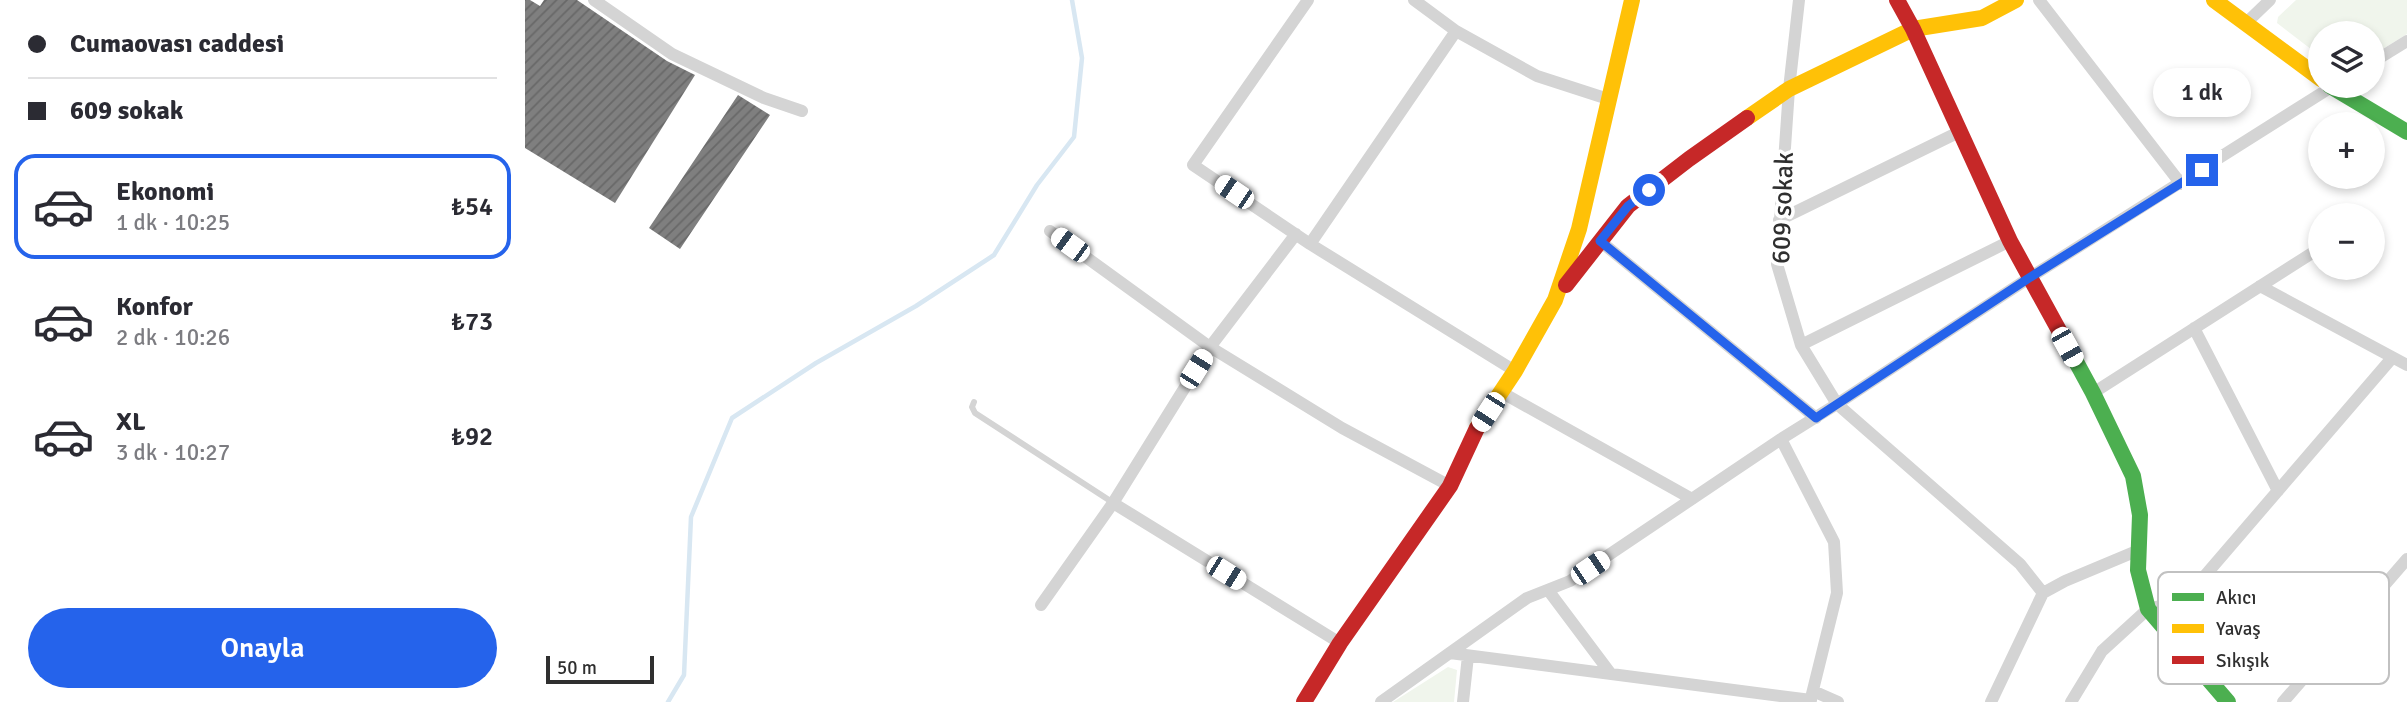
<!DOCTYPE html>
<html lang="tr">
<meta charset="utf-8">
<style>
:root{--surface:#fff;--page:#f2f2f3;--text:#2b2b33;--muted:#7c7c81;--line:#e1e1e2;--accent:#2563eb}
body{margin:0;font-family:Signika,sans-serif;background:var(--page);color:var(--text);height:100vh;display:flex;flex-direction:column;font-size:26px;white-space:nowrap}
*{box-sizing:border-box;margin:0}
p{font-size:23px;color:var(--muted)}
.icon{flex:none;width:38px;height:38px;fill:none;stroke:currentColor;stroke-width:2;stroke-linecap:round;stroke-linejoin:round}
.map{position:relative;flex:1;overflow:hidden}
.side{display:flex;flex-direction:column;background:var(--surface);width:525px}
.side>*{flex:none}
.guide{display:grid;align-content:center;height:154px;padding:0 28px;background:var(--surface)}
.buttons{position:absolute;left:1783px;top:21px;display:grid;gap:14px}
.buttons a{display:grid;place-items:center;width:77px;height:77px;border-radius:50%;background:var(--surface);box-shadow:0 4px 10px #0003;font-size:35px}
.scale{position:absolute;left:21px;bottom:18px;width:108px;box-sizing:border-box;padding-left:7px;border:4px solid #2f2f2f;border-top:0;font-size:19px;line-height:24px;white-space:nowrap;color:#2f2f2f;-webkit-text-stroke:5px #fff;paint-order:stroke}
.end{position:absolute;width:32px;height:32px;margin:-16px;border:9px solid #2563eb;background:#fff;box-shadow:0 0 0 4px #fff}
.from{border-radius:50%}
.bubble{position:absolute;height:49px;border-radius:24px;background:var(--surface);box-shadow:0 4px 10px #0003;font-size:23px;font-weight:600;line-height:49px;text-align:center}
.car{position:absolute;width:21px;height:42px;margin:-21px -10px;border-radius:9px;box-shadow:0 0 5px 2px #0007;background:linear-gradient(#fff 24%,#345 0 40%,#fff 0 76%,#345 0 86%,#fff 0)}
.guide b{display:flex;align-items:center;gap:24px;height:66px;font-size:26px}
.guide b+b{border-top:2px solid var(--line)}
.guide i{width:18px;height:18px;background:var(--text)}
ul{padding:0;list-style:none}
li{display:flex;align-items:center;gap:21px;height:105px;margin:0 14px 10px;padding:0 14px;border:4px solid transparent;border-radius:21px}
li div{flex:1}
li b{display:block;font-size:26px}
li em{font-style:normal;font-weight:600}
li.active{border-color:var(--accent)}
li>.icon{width:63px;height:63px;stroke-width:1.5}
.action{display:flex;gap:14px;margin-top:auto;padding:14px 28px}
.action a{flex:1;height:80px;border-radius:42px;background:var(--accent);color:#fff;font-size:28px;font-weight:600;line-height:80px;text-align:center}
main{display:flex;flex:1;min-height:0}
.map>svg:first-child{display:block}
.park{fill:#f0f5ec}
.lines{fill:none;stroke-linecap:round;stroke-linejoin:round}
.stream{stroke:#d8e7f2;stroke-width:4.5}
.building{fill:url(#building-hatch)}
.lane{stroke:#d4d4d4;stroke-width:6}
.street{stroke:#d4d4d4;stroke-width:12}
.fast{stroke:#4caf50;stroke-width:16}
.slow{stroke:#ffc107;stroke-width:16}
.jam{stroke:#c62828;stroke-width:16}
.route{stroke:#2563eb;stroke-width:9}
.labels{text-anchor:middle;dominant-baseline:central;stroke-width:7;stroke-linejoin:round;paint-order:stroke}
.street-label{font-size:26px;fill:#2f2f2f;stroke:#fff}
.key{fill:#fff;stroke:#c1c1c1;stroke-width:2}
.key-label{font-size:19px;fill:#2f2f2f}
</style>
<main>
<section class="side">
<div class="guide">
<b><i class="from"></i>Cumaovası caddesi</b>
<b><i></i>609 sokak</b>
</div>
<ul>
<li class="active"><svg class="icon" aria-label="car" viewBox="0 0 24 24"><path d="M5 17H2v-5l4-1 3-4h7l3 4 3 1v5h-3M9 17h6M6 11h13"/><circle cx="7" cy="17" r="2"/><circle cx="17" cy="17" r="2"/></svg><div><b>Ekonomi</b><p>1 dk · 10:25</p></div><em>₺54</em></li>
<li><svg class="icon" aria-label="car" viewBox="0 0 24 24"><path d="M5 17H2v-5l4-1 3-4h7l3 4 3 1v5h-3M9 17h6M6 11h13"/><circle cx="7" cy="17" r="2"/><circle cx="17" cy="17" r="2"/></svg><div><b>Konfor</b><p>2 dk · 10:26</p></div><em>₺73</em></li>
<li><svg class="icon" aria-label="car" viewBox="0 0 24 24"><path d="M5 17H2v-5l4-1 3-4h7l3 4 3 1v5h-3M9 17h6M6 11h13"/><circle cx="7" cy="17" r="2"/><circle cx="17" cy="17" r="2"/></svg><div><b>XL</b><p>3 dk · 10:27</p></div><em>₺92</em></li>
</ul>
<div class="action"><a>Onayla</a></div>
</section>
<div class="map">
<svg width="1882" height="702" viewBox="0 0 1882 702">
<defs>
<pattern id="building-hatch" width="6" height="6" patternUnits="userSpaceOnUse" patternTransform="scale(1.75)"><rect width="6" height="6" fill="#7f7f7f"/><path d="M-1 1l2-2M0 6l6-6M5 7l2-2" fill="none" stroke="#686868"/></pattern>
</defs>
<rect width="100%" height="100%" fill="#fff"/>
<path class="park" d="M1771,0H1882V34L1848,55V33H1796L1795,56L1752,23L1753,17Z
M923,667L932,670L929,702H868Z"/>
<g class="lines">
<path class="stream" d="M143,702L159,675L166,517L207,418L291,363L391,306L469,255L512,185L549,137L557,58L547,0"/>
</g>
<path class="building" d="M0,0H5L15,6L19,0H52L142,61L170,75L90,203L0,148Z
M213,95L245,115L155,249L124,228Z"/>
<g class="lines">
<path class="lane" d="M449,402L447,407L450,413L587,502"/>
<path class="street" d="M69,0L147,54L239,98L277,111
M783,0L668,165L785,244L990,371
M1274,0L1264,89L1252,264L1276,345L1312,404L1504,278L1808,86
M1514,0L1656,184
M1720,24L1745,0
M931,31L1012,76L1083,99
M1848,62L1882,41
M1254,220L1434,132
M525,231L685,347L817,428L925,486
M771,234L685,347L588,503L815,643
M1075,241L1291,418
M785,244L931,31L889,0
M1735,286L1882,365
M1669,328L1753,491
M1276,345L1485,241
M976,392L1167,499
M1568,393L1795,248
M1256,439L1309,542L1312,593L1285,702
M1023,590L1086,674
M516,605L588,503
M925,653L1286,700
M1288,691L1313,702
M856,702L1002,598L1045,581L1256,439L1312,404L1495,564L1518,593
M938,702L943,656
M1466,702L1518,593L1540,581L1614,550
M1546,702L1577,651L1623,609L1659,600L1867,358
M1758,702L1882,559"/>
<path class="fast" d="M1805,86L1882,132
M1536,334L1568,393L1608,476L1615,515L1613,570L1623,609L1703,702"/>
<path class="slow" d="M1689,0L1796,79
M1222,118L1264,89L1388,29L1457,18L1491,0
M952,428L990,371L1030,300L1054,229L1107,0"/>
<path class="jam" d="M1372,0L1388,29L1485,241L1536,334
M1041,285L1103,206L1164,159L1222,118
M779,702L815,643L925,486L952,428"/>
</g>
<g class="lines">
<path class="route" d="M1124,190L1103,206L1075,241L1291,418L1504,278L1677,170"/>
</g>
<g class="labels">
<g class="street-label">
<text transform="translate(1258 208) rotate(-88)">609 sokak</text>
</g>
</g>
<rect x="1633" y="572" width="231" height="112" rx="10" class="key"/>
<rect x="1647" y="593" width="32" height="8" fill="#4caf50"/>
<rect x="1647" y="624" width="32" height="9" fill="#ffc107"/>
<rect x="1647" y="656" width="32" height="8" fill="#c62828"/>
<g class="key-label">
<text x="1691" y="604">Akıcı</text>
<text x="1691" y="635">Yavaş</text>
<text x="1691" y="667">Sıkışık</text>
</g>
</svg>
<div class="buttons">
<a><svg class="icon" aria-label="layers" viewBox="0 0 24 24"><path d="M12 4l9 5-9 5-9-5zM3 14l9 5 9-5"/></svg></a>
<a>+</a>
<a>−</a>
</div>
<div class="scale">50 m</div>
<i class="end from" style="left:1124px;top:190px"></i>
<i class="end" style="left:1677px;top:170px"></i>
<div class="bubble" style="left:1628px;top:68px;width:98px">1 dk</div>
<i class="car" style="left:709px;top:192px;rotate:304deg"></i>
<i class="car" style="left:545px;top:245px;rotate:306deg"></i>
<i class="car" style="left:1542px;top:347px;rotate:151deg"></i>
<i class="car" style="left:671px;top:369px;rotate:32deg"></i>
<i class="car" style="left:963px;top:412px;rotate:213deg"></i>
<i class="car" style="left:1065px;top:568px;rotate:56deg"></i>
<i class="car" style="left:701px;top:573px;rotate:122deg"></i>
</div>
</main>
